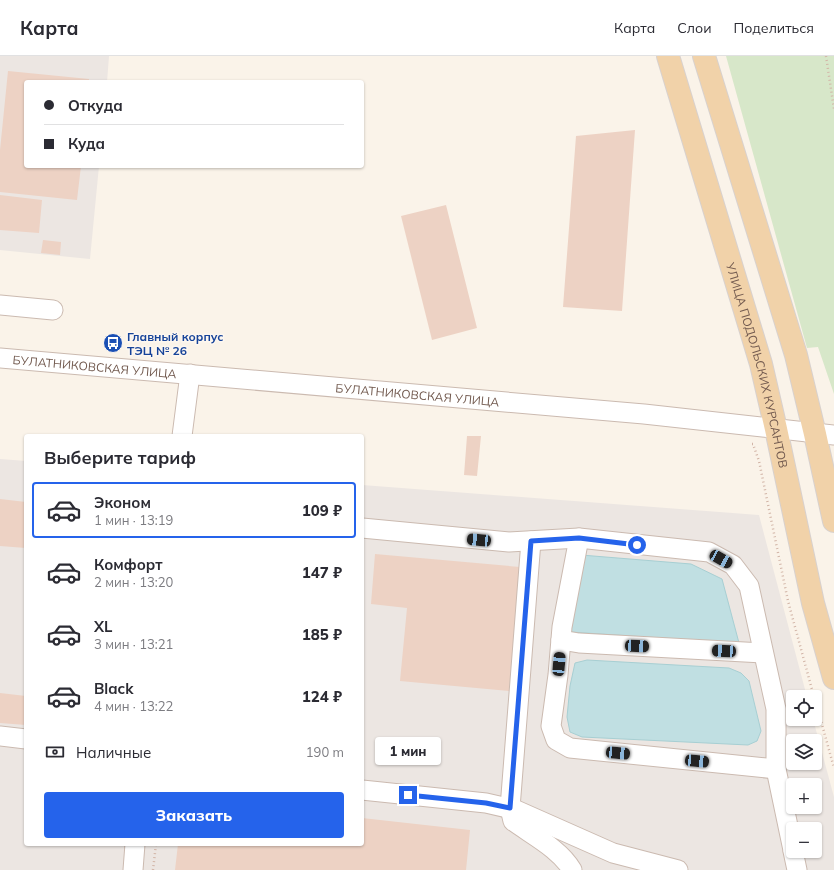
<!DOCTYPE html>
<html lang="ru">
<meta charset="utf-8">
<style>
:root{--surface:#fff;--page:#f2f2f3;--text:#2b2b33;--muted:#7c7c81;--line:#e1e1e2;--accent:#2563eb}
body{margin:0;font-family:Mulish,sans-serif;background:var(--page);color:var(--text);height:100vh;display:flex;flex-direction:column;font-size:15px;white-space:nowrap}
*{box-sizing:border-box;margin:0}
p{font-size:13px;color:var(--muted)}
.icon{flex:none;width:22px;height:22px;fill:none;stroke:currentColor;stroke-width:2;stroke-linecap:round;stroke-linejoin:round}
.map{position:relative;flex:1;overflow:hidden}
.details{position:absolute;left:24px;top:378px;width:340px;height:412px;display:flex;flex-direction:column;background:var(--surface);border-radius:4px;box-shadow:0 1px 3px #0004}
.details>*{flex:none}
.banner{position:absolute;left:24px;top:24px;width:340px;height:88px;border-radius:4px;box-shadow:0 1px 3px #0004;display:grid;align-content:center;height:88px;padding:0 20px;background:var(--surface)}
.tools{position:absolute;left:786px;top:634px;display:grid;gap:8px}
.tools a{display:grid;place-items:center;width:36px;height:36px;border-radius:4px;background:var(--surface);box-shadow:0 1px 3px #0004;font-size:20px}
.end{position:absolute;width:18px;height:18px;margin:-9px;border:5px solid #2563eb;background:#fff;box-shadow:0 0 0 2px #fff}
.from{border-radius:50%}
.bubble{position:absolute;height:28px;border-radius:4px;background:var(--surface);box-shadow:0 1px 3px #0004;font-size:13px;font-weight:800;line-height:28px;text-align:center}
.car{position:absolute;width:12px;height:24px;margin:-12px -6px;border-radius:5px;box-shadow:0 0 3px 1px #0007;background:linear-gradient(#222 24%,#8ab4d8 0 40%,#222 0 76%,#8ab4d8 0 86%,#222 0)}
.banner b{display:flex;align-items:center;gap:14px;height:38px;font-size:15px}
.banner b+b{border-top:1px solid var(--line)}
.banner i{width:10px;height:10px;background:var(--text)}
ul{padding:0;list-style:none}
li{display:flex;align-items:center;gap:12px;height:56px;margin:0 8px 6px;padding:0 12px;border:2px solid transparent;border-radius:4px}
li div{flex:1}
li b{display:block;font-size:15px}
li em{font-style:normal;font-weight:800}
li.current{border-color:var(--accent)}
li>.icon{width:36px;height:36px;stroke-width:1.5}
h2{padding:0 20px;font-size:18px;line-height:48px}
.pay{display:flex;align-items:center;gap:10px;height:44px;padding:0 20px;font-size:15px}
.pay p{margin-inline-start:auto}
.cta{display:flex;gap:8px;margin-top:auto;padding:8px 20px}
.cta a{flex:1;height:46px;border-radius:4px;background:var(--accent);color:#fff;font-size:16px;font-weight:800;line-height:46px;text-align:center}
header{display:flex;align-items:center;gap:24px;box-sizing:border-box;height:56px;padding:0 20px;background:var(--surface);border-bottom:1px solid var(--line)}
header strong{font-size:19px}
nav{display:flex;gap:22px;margin-inline-start:auto;font-size:14px}
.map>svg:first-child{display:block}
.industrial{fill:#ece6e2;fill-rule:evenodd}
.green{fill:#d7e7c9}
.water{fill:#c0dfe2;stroke:#a7cfd3}
.building{fill:#edd2c4}
.lines{fill:none;stroke-linecap:round;stroke-linejoin:round}
.minor-casing{stroke:#cbbab0;stroke-width:21}
.major-casing{stroke:#d8d1ce;stroke-width:24}
.path{stroke:#d2b5a7;stroke-width:2.5;stroke-dasharray:1 3;stroke-linecap:butt}
.minor{stroke:#fff;stroke-width:19}
.major{stroke:#f1d2a9;stroke-width:22}
.route{stroke:#2563eb;stroke-width:5}
.labels{text-anchor:middle;dominant-baseline:central;stroke-width:3;stroke-linejoin:round;paint-order:stroke}
.transit-label{font-size:12px;font-weight:bold;fill:#164399;stroke:#fdf7f0;text-anchor:start}
.street-label{font-size:12px;fill:#725a4f;stroke:#fdf7f0}
</style>
<header>
<strong>Карта</strong>
<nav><a>Карта</a><a>Слои</a><a>Поделиться</a></nav>
</header>
<div class="map">
<svg width="834" height="814" viewBox="0 0 834 814">
<rect width="100%" height="100%" fill="#faf3e9"/>
<path class="industrial" d="M0,0H109L107,26H26V110H99L90,203L0,194Z
M0,403L26,405V788H362V429L759,459L807,641H793V663H813L834,741V814H0ZM793,685H815V707H793ZM793,729H815V751H793ZM793,773H815V795H793Z"/>
<path class="green" d="M726,0H834V338L818,291L807,292Z"/>
<path class="water" d="M581,499L691,508L722,523L739,587L570,576Z
M587,604L729,612L741,617L749,625L761,675L757,685L748,689L582,681L570,676L567,661L570,630L575,607Z"/>
<path class="building" d="M8,15L89,23V26H26V110H81L77,144L0,136V94Z
M635,74L622,255L563,251L576,80Z
M0,139L42,144L39,177L0,174Z
M446,149L477,272L432,284L401,160Z
M43,184L61,186L60,199L41,197Z
M467,380H481L477,420L464,419Z
M0,443L26,446V492L0,490Z
M375,498L520,511L509,635L400,625L407,552L371,548Z
M0,637L26,640V669L0,667Z
M362,762L470,774L466,814H175L178,788H362Z"/>
<g class="lines">
<defs>
<g id="minor">
<path d="M0,249L53,254"/>
<path id="s1" d="M0,302L644,358L834,379"/>
<path d="M182,380L190,318"/>
<path d="M362,472L509,486L579,482L709,496L733,509L749,530L776,653V713L793,794"/>
<path d="M579,482L562,571L558,619L551,670L556,684L570,692L776,713"/>
<path d="M531,485L510,752L513,765C532,779 560,793 572,814"/>
<path d="M561,584L579,587L763,597"/>
<path d="M0,680L26,683"/>
<path d="M362,734L486,747L516,754L613,797L678,814"/>
<path d="M793,795L797,814"/>
<path d="M133,814L135,788"/>
</g>
<g id="major">
<path id="s2" d="M668,0L761,308L776,373L813,547L834,622"/>
<path d="M704,0L796,299L815,378L834,465"/>
</g>
</defs>
<use href="#minor" class="minor-casing"/>
<use href="#major" class="major-casing"/>
<path class="path" d="M826,0L834,53
M752,388H753L759,405L788,545L814,641
M815,643L834,712
M153,814L156,788"/>
<use href="#minor" class="minor"/>
<use href="#major" class="major"/>
</g>
<g class="lines">
<path class="route" d="M408,739L486,747L510,752L531,485L579,482L637,489"/>
</g>
<defs>
<symbol id="bus-disc" viewBox="-11 -11 22 22"><circle r="9.5" fill="#1a4fb4" stroke="#fdf7f0"/><path d="M-5-6H5V4H4V6H2V4H-2V6H-4V4H-5ZM-3.5-4V0h7V-4ZM-3.5 1.2v1.5H-2V1.2ZM2 1.2v1.5H3.5V1.2Z" fill="#fff"/></symbol>
</defs>
<g fill-rule="evenodd">
<use href="#bus-disc" x="102" y="276" width="22" height="22"/>
</g>
<g class="labels">
<g class="transit-label">
<text x="127" y="280">Главный корпус<tspan x="127" dy="14">ТЭЦ № 26</tspan></text>
</g>
<g class="street-label">
<text stroke="none"><textPath href="#s2" startOffset="322">УЛИЦА ПОДОЛЬСКИХ КУРСАНТОВ</textPath></text>
<text stroke="none"><textPath href="#s1" startOffset="95">БУЛАТНИКОВСКАЯ УЛИЦА</textPath></text>
<text stroke="none"><textPath href="#s1" startOffset="419">БУЛАТНИКОВСКАЯ УЛИЦА</textPath></text>
</g>
</g>
</svg>
<div class="tools">
<a><svg class="icon" aria-label="locate" viewBox="0 0 24 24"><circle cx="12" cy="12" r="6"/><path d="M12 2v4M12 18v4M2 12h4M18 12h4"/></svg></a>
<a><svg class="icon" aria-label="layers" viewBox="0 0 24 24"><path d="M12 4l9 5-9 5-9-5zM3 14l9 5 9-5"/></svg></a>
<a>+</a>
<a>−</a>
</div>
<i class="end from" style="left:637px;top:489px"></i>
<i class="end" style="left:408px;top:739px"></i>
<div class="bubble" style="left:375px;top:681px;width:66px">1 мин</div>
<i class="car" style="left:479px;top:484px;rotate:275deg"></i>
<i class="car" style="left:721px;top:503px;rotate:119deg"></i>
<i class="car" style="left:637px;top:590px;rotate:93deg"></i>
<i class="car" style="left:724px;top:595px;rotate:273deg"></i>
<i class="car" style="left:559px;top:608px;rotate:5deg"></i>
<i class="car" style="left:618px;top:697px;rotate:95deg"></i>
<i class="car" style="left:697px;top:705px;rotate:95deg"></i>
<div class="banner">
<b><i class="from"></i>Откуда</b>
<b><i></i>Куда</b>
</div>
<section class="details">
<h2>Выберите тариф</h2>
<ul>
<li class="current"><svg class="icon" aria-label="car" viewBox="0 0 24 24"><path d="M5 17H2v-5l4-1 3-4h7l3 4 3 1v5h-3M9 17h6M6 11h13"/><circle cx="7" cy="17" r="2"/><circle cx="17" cy="17" r="2"/></svg><div><b>Эконом</b><p>1 мин · 13:19</p></div><em>109 ₽</em></li>
<li><svg class="icon" aria-label="car" viewBox="0 0 24 24"><path d="M5 17H2v-5l4-1 3-4h7l3 4 3 1v5h-3M9 17h6M6 11h13"/><circle cx="7" cy="17" r="2"/><circle cx="17" cy="17" r="2"/></svg><div><b>Комфорт</b><p>2 мин · 13:20</p></div><em>147 ₽</em></li>
<li><svg class="icon" aria-label="car" viewBox="0 0 24 24"><path d="M5 17H2v-5l4-1 3-4h7l3 4 3 1v5h-3M9 17h6M6 11h13"/><circle cx="7" cy="17" r="2"/><circle cx="17" cy="17" r="2"/></svg><div><b>XL</b><p>3 мин · 13:21</p></div><em>185 ₽</em></li>
<li><svg class="icon" aria-label="car" viewBox="0 0 24 24"><path d="M5 17H2v-5l4-1 3-4h7l3 4 3 1v5h-3M9 17h6M6 11h13"/><circle cx="7" cy="17" r="2"/><circle cx="17" cy="17" r="2"/></svg><div><b>Black</b><p>4 мин · 13:22</p></div><em>124 ₽</em></li>
</ul>
<div class="pay"><svg class="icon" aria-label="cash" viewBox="0 0 24 24"><path d="M3 7h18v10H3z"/><circle cx="12" cy="12" r="2"/></svg>Наличные<p>190 m</p></div>
<div class="cta"><a>Заказать</a></div>
</section>
</div>
